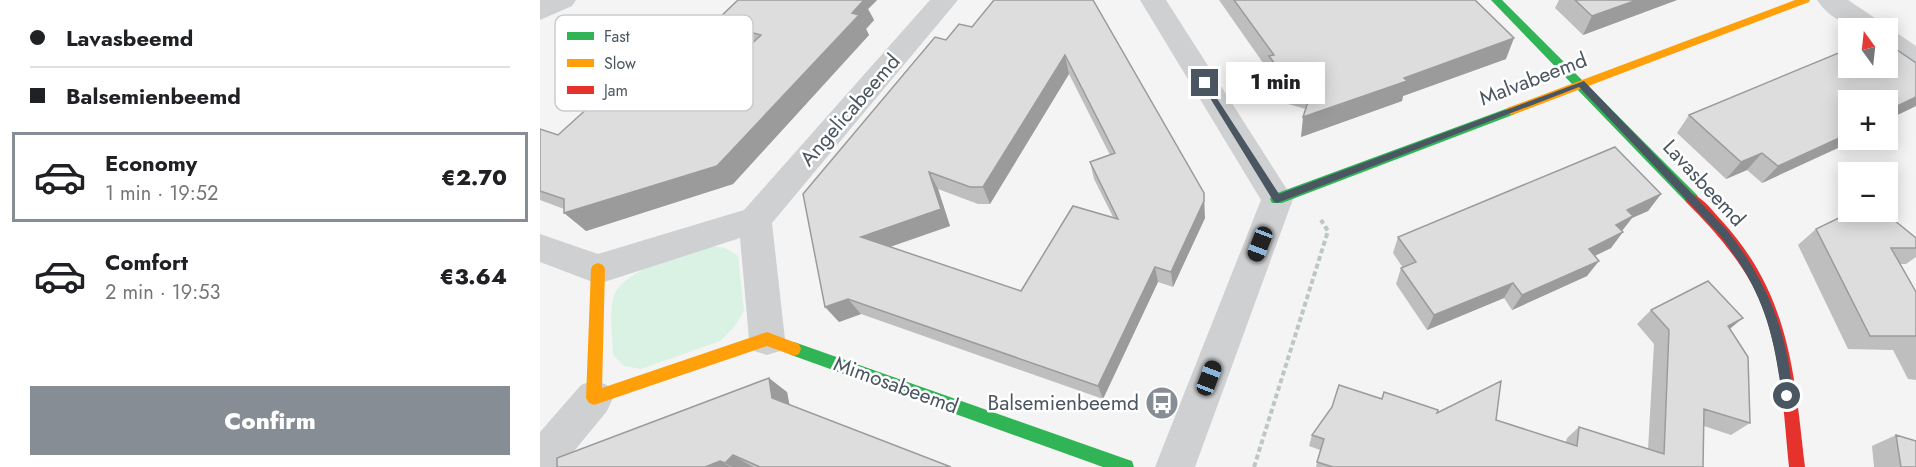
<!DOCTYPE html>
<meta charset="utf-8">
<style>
:root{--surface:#fff;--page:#f6f6f6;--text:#202124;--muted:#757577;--line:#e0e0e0;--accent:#868d94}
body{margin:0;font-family:Jost,sans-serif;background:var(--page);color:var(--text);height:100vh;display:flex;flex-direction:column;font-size:22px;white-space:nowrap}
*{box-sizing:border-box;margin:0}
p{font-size:20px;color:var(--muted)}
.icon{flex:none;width:33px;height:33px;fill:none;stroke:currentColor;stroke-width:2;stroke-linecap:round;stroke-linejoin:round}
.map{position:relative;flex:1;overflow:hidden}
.panel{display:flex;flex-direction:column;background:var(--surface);width:540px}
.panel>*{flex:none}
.top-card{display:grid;align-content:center;height:132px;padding:0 30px;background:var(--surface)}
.needle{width:39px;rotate:345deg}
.buttons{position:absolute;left:1298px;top:18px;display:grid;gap:12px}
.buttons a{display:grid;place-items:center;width:60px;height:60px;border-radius:0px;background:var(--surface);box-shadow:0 3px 15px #0003;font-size:30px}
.end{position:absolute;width:27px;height:27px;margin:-14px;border:8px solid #4a5661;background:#fff;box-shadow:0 0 0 3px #fff}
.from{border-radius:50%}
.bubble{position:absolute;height:42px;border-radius:0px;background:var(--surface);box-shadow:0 3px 15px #0003;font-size:20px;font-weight:800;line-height:42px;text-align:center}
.car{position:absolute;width:18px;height:36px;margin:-18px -9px;border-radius:8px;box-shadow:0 0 4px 2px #0007;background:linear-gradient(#222 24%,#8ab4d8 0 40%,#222 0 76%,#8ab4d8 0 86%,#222 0)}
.top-card b{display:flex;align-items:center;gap:21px;height:57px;font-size:22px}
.top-card b+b{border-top:2px solid var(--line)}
.top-card i{width:15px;height:15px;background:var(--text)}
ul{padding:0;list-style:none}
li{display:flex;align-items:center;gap:18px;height:90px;margin:0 12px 9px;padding:0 18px;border:3px solid transparent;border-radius:0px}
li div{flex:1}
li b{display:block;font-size:22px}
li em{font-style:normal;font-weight:800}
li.active{border-color:var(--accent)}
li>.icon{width:54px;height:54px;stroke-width:1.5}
.primary-button{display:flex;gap:12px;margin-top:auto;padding:12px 30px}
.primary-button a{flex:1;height:69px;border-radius:0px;background:var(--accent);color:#fff;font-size:24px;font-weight:800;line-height:69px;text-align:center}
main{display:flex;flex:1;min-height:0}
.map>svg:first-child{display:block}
.green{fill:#d9f2e3}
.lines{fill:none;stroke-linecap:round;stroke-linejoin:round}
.path{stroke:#bcc7c4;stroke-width:4;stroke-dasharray:5 3;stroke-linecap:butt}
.street{fill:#ced0d2;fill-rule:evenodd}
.fast{fill:#30b455;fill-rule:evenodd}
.slow{fill:#ff9f0a;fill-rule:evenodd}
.jam{fill:#e5322d;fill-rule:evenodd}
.wall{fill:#bebebf;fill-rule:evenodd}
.shaded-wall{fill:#9b9b9b}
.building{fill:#ddddde;stroke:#9b9b9b;stroke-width:1.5;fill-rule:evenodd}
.route{fill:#4a5661}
.labels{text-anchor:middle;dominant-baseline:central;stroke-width:5;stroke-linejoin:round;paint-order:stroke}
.street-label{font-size:21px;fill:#4a5661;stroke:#fff}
.poi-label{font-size:21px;fill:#4a5661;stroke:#fff;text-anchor:end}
.key{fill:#fff;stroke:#c9ccd0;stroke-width:1.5}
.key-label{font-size:16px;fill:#4a5661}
</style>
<main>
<section class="panel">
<div class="top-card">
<b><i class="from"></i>Lavasbeemd</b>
<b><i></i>Balsemienbeemd</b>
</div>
<ul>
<li class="active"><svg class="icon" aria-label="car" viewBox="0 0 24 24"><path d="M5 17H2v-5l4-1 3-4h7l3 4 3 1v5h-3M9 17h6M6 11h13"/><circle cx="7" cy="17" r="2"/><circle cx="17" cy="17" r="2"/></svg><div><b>Economy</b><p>1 min · 19:52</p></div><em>€2.70</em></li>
<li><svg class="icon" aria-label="car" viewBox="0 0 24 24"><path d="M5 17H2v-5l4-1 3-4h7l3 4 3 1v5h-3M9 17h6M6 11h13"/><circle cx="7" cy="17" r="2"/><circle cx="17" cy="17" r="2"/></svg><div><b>Comfort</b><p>2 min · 19:53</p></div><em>€3.64</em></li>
</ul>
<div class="primary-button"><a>Confirm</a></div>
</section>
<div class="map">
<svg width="1376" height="467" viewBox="0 0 1376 467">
<rect width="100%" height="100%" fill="#f4f4f4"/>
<path class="green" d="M169,246L185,248L198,256L204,311L194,327L180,341L101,369L84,366L73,355C73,338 69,315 73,299C80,269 144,255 169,246Z"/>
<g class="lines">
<path class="path" d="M714,467L788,231L781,220"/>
<path class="street" d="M0,0H36L32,6L0,20Z
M390,0H418L232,223L245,339L240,351L227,355L214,351L209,339L200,238L58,284L0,262V234L58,254L204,210Z
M600,0H626L753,199L655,467H615L721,200Z
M1277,0H1308L1341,22L1344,28C1319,31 1292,23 1277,0Z
M1347,31L1357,33L1376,46V70L1366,67L1347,53Z
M54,380L67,385L73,398L67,411L21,467H0V432L41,385Z"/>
<path class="fast" d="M951,0H962L1157,195L1159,199L1157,203H1147Z
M971,107L977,111L975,114L742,203H732L730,199L732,195Z
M254,342L586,459L592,461L594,467H563L254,356L249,354L247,349L249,344Z"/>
<path class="slow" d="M1255,0H1270L1269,2L975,114L971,115L965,111L967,108Z
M58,263L63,265L65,269L62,388L227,332L259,344L261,349L259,354L254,356L227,346L54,405L49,403L46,398L51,269L53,265Z"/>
<path class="jam" d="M1152,194C1164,198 1174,213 1182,221C1250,296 1254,372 1265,467H1249C1243,407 1241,341 1213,286C1196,255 1172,228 1147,203L1145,199L1147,195Z"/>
</g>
<path class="wall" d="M198,0H337L328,9L334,20L326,29L329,35L193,184L46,231L24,209L0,200V129L18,135L155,96L208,47L189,41L175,22Z
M553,0L665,218L633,287L618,282L563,399L321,314L299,322L406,40L432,27ZM529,74L570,155L550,162L554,179L573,217L481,291L350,247L410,226L398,189L438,204H450Z
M679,0H935L966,59L863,96L862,101L761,137L766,109L748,104L728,76V70Z
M1019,0H1137L1043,35L1015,8Z
M1347,43L1376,63V106L1347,120V100H1308V140L1300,147L1222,183L1207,170L1186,179L1137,133L1149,115L1308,49V68H1347Z
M1121,194L1108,211L1092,218L1082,231L1071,248L1055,256L1047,276L972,310L964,298L887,330L856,284L861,268H863L853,253L858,237Z
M1276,229L1376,238V257L1366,264H1360L1376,292V380L1368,379L1353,350L1308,349L1258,245Z
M1111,310L1190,329L1210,423L1191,435L1164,426L1163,467H776L780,450L769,446L772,435L841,399L844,392L897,413L956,420L1026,442L1027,438L1039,427L1108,449L1114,344L1097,324Z
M247,392L249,405L411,467H17Z
M1356,435L1376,467H1334L1332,446Z"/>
<path class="shaded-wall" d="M312,0H337L328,9L334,20L326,29L329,35L193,184L46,231L24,213L312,13Z
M1097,0H1137L1043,35L1052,16Z
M974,38L966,59L863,96L862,101L761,137L763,117L864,78Z
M525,55L529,74L450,204L443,187Z
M1376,97V106L1347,120V111Z
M1308,132V140L1300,147L1222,183L1238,166Z
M1222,153L1207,170L1186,179L1201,162Z
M389,172L398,189L410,226L332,253L321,237Z
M664,193L665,218L633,287L631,272Z
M1121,194L1108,211L1092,218L1081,232L1064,241L1087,210Z
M1083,232L1071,248L1037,264L1049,249Z
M1059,261L1047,276L972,310L982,295Z
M615,267L618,282L563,399L558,386Z
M973,283L964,298L887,330L894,315Z
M308,299L321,314L299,322L285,307Z
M1203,318L1186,332L1188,326Z
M229,378L247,392L251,412L232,398Z
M193,455L213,467H192L185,463Z
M180,461L191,467H165Z"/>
<path class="building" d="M198,0H324L312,13L319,15L177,166L24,213V199L0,191V129L18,135L83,76L155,96L221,35L175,22Z
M454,0H553L664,193V201L631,272L615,267L558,386L308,299L285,307L263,194L395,37L406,40L419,24L432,27ZM525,55L575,153L550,162L578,219L533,206L481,291L321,237L401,209L389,172L430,187H443Z
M694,0H935L974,38L864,78L867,81L763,117L772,90L749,84L729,56L734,55Z
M1035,0H1097L1052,16Z
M1347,43L1376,63V97L1347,111V100H1308V134L1238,166L1222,153L1201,162L1149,115L1308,49V68H1347Z
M1075,147L1121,194L1087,210L1093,216L1076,225L1083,232L1049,249L1059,261L982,295L973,283L894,315L861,268L876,262L858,237Z
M1311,212H1344L1376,238V248H1351L1376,292V336H1330L1276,229Z
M1168,281L1203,318L1188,326L1208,357L1210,423L1164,409L1163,467H793L777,462L784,439L772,435L792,407L799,385L842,399L844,392L898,410L897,413L961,381L956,420L1037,446L1039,427L1124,454L1129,330L1111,310Z
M229,378L232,398L411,467H220L193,455L185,463L180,461L165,467H17V458Z
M1356,435L1376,441V467H1361Z"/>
<path class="route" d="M665,80L739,194L1044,81L1186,229C1220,272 1242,317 1250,372C1251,381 1254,391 1251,400H1243L1242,396C1233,327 1222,290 1179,234L1039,87L737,203L734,202L662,85L661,83Z"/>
<defs>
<symbol id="bus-disc" viewBox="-11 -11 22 22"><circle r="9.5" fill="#868d94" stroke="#fff"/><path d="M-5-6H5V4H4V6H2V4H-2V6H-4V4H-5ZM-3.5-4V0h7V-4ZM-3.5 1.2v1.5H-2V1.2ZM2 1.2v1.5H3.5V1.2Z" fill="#fff"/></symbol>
</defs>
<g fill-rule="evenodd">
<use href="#bus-disc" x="603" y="384" width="38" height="38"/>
</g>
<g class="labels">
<g class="street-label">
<text transform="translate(993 79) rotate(-21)">Malvabeemd</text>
<text transform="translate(310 110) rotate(-49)">Angelicabeemd</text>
<text transform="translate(1164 183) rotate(47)">Lavasbeemd</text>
<text transform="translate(356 385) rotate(20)">Mimosabeemd</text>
</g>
<g class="poi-label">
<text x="599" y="403">Balsemienbeemd</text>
</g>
</g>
<rect x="15" y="15" width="198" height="96" rx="9" class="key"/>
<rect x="27" y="32" width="27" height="8" fill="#30b455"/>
<rect x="27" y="59" width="27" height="8" fill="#ff9f0a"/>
<rect x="27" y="86" width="27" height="8" fill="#e5322d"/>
<g class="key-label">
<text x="64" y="42">Fast</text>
<text x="64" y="69">Slow</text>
<text x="64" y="96">Jam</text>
</g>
</svg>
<div class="buttons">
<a><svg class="needle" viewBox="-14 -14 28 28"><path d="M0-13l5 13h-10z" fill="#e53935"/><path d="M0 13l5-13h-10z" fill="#757577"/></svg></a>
<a>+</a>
<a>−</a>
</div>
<i class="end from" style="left:1247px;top:396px"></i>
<i class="end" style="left:665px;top:83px"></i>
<div class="bubble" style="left:686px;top:62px;width:99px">1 min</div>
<i class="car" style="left:720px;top:244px;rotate:201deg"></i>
<i class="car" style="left:669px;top:378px;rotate:21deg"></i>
</div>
</main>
